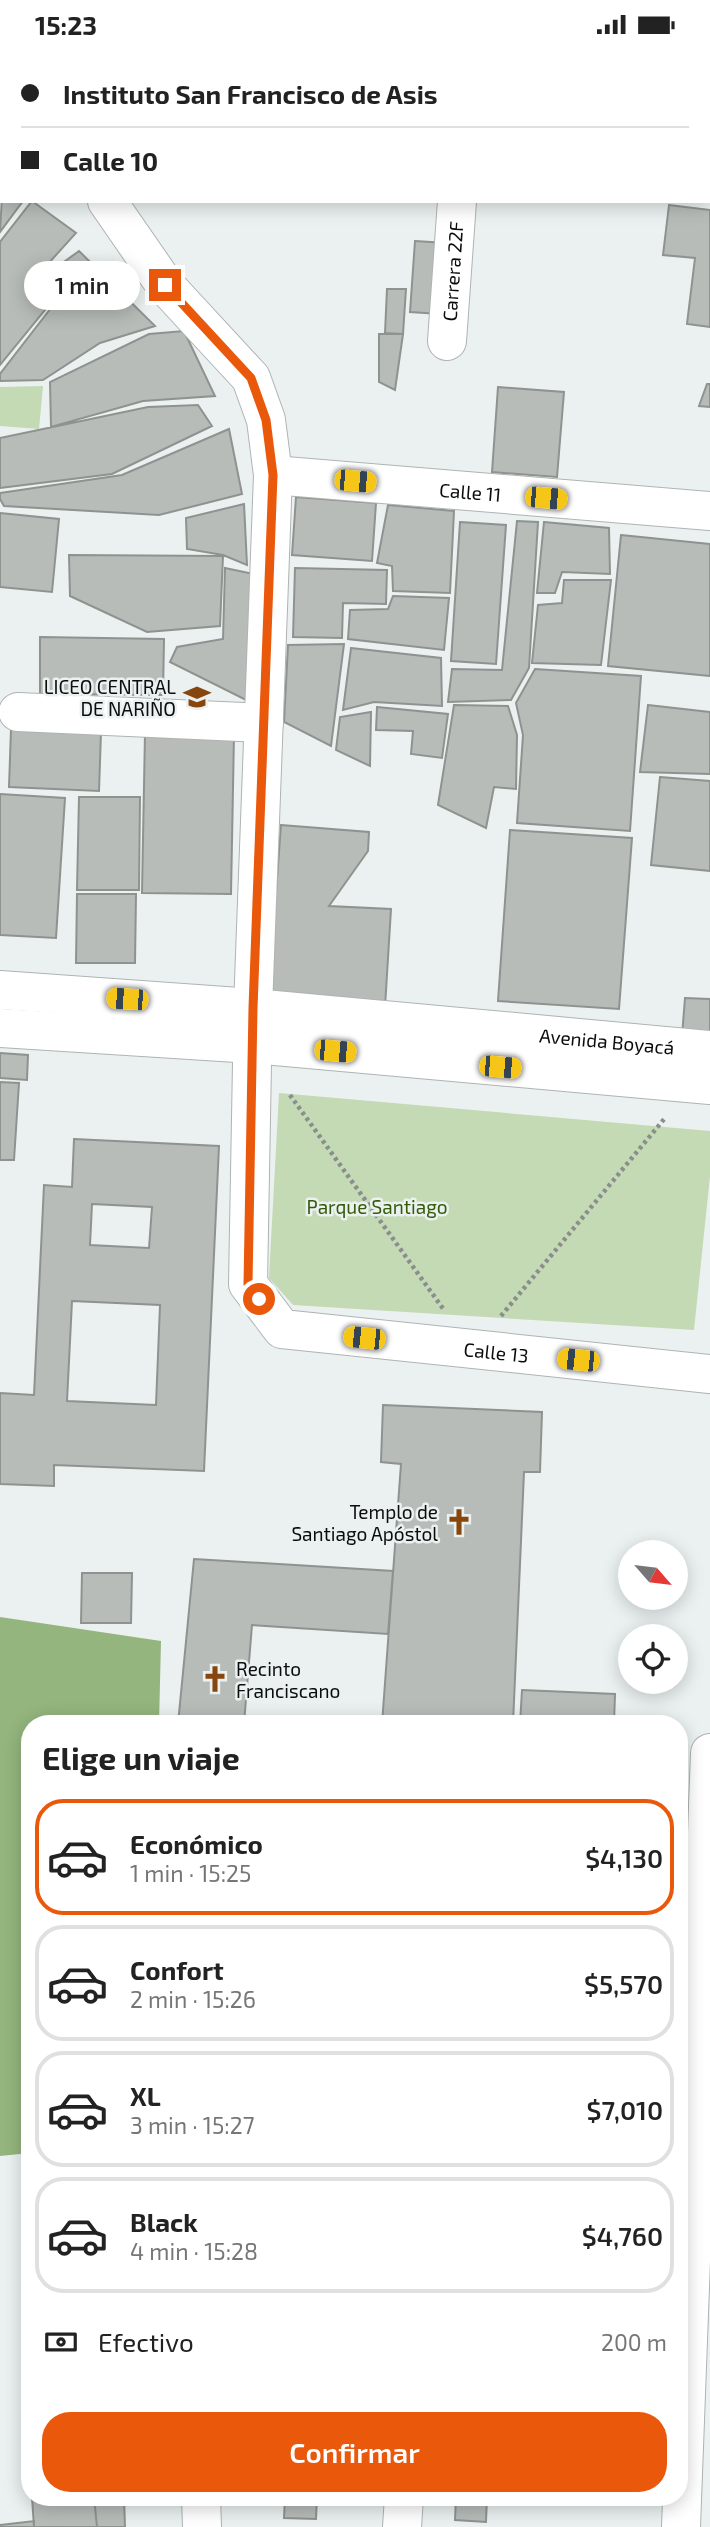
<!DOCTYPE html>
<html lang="es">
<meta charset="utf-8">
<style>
:root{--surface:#fff;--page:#f2f2f2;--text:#222;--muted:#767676;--line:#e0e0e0;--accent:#ea580c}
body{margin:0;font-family:"Exo 2",sans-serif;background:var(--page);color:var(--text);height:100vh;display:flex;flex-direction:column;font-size:26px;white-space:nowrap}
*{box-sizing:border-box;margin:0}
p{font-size:23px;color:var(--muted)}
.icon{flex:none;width:38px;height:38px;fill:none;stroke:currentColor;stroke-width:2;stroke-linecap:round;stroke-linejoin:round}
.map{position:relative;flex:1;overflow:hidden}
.details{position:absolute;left:21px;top:1666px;width:667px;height:791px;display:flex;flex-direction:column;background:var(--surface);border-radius:28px;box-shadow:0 4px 18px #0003}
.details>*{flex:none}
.top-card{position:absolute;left:0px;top:0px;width:710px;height:154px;box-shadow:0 4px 18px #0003;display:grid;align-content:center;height:154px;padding:0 21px;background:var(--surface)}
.needle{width:46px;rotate:118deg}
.controls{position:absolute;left:618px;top:1491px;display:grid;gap:14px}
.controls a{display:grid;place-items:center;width:70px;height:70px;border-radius:50%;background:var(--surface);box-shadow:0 4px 18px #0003;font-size:35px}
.end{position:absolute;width:32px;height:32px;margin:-16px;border:9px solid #ea580c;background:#fff;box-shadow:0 0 0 4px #fff}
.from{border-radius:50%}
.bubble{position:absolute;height:49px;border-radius:24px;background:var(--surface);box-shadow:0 4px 18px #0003;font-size:23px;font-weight:600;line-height:49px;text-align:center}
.car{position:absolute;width:21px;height:42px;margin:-21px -10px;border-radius:9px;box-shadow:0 0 5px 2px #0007;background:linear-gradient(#f5c518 24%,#345 0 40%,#f5c518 0 76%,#345 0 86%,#f5c518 0)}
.top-card b{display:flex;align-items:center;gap:24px;height:66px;font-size:26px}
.top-card b+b{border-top:2px solid var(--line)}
.top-card i{width:18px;height:18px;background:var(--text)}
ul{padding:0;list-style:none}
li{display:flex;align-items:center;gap:21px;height:116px;margin:0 14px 10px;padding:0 7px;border:4px solid var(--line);border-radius:28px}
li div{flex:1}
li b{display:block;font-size:26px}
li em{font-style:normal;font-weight:600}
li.selected{border-color:var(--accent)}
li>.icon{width:63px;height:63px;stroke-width:1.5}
h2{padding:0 21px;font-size:32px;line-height:84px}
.pay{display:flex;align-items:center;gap:18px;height:77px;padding:0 21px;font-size:26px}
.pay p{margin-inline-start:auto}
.button{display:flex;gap:14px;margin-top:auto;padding:14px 21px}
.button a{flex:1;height:80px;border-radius:28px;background:var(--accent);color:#fff;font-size:28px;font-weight:600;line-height:80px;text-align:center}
.status{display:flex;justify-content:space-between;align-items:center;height:49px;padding:0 35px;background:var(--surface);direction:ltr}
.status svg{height:19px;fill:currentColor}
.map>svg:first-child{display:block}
.green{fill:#c3dab4}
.forest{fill:#94b57d}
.building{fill:#b7bcb9;stroke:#8e9390;stroke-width:2;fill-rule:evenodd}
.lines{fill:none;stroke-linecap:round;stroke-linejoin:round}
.minor-casing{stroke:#aeb4b3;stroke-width:40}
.major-casing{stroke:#aeb4b3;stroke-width:40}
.path{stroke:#8a8f8e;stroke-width:4.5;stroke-dasharray:3.5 3.5;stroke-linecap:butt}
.minor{stroke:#fff;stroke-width:38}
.major{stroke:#fff;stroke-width:38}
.route{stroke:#ea580c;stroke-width:9}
.labels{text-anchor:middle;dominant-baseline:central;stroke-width:5;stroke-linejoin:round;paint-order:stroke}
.street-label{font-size:19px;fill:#0b0d0c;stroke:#eaf1f0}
.poi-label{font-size:19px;fill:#0b0d0c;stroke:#eaf1f0;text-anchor:end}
.park-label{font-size:19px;fill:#345b06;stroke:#eaf1f0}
</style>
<div class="status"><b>15:23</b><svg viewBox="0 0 49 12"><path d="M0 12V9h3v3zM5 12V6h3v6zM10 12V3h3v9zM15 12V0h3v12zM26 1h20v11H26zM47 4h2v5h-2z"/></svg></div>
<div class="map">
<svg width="710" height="2478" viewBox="0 0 710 2478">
<rect width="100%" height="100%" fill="#eaf1f0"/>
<path class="green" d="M43,337L39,380L0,377V338Z
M279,1044L710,1082V1127L694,1281L293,1256L269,1229Z"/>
<path class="forest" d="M0,1568L161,1592L159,1675H30V2104L0,2107Z"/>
<path class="building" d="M0,0H63L2,2V46Z
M2,147V152H23L0,183Z
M32,152L76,184L37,227L54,250L0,316V193Z
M669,156L710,161V278L687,275L695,209L663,206Z
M415,192L446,194L440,265L410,263Z
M79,202L155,277L100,294L43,331L0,332V325L61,246L46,226Z
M387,240H406L403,285L385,284Z
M184,282L215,347L143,352L51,378L50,333L149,285Z
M379,285H403L395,341L379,333Z
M707,335H710V358L699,357Z
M498,338L564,343L557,428L492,423Z
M198,356L212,377L112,425L0,439V389L148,358Z
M229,380L242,445L159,466L4,457L0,450V444L122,426Z
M296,448L376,454L372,512L292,506Z
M244,455L247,516L223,506L187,500L186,469Z
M388,456L454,462L450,544L393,542L392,517L377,514Z
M0,464L59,470L52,543L0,538Z
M517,472L538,473L529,619L511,651L448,653L452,620L502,621Z
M460,473L506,476L496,615L451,612Z
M544,473L609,479L610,525L562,523L555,544H537Z
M621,486L710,495V627L608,617Z
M69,506L223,507L220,577L147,583L70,547Z
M225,519L258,526L246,651L170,613L177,598L223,590Z
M295,519L387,521L386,555L343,554L342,589L293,588Z
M564,531H611L601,616L532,614L538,556L562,554Z
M393,547L449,549L444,601L348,590L350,561L388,560Z
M40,588L164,590L163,646L40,645Z
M344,595L331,697L284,673L288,596Z
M351,599L441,609L442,657L374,653L343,661Z
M535,620L641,627L630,782L517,774L523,686L516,654Z
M454,656L508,657L517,686L516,740L494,738L486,779L438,756Z
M648,656L710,663V725L640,723Z
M377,658L448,665L442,709L411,705L413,682L376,681Z
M371,663L370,717L336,701L340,668Z
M11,680L101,683L99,742L9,738Z
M145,684L234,686L231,845L142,844Z
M660,728L710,732V822L651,816Z
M0,745L65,749L56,889L0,886Z
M79,748H140L139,841H77Z
M281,776L369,783L368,802L329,857L391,860L385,958L268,951Z
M510,781L632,789L619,960L498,952Z
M77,845H136L135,914H76Z
M685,949L710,950V985L682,987Z
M0,1004L28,1006L27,1031L0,1029Z
M0,1033L19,1034L14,1111H0Z
M74,1090L219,1097L204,1422L54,1416V1437L0,1435V1344L34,1346L44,1136L72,1138ZM92,1155L152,1158L149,1199L90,1196ZM72,1252L160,1256L156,1356L67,1352Z
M383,1356L542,1363L540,1423H524L513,1675H382L401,1415L381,1413Z
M194,1510L393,1522L388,1585L252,1576L244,1675H178Z
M82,1524H132L131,1574H81Z
M522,1641L615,1645L614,1675H520Z
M32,2448H94L97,2478H34Z
M94,2448H124L125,2478H97Z
M285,2448H317L316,2470L284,2469Z
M456,2448H487L486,2473L455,2471Z
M34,2472V2478H0V2476Z"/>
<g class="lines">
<defs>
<g id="minor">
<path d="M626,0L660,2"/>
<path d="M88,2L89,0"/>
<path d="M330,2L336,0"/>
<path d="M469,2V0"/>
<path d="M709,4H710"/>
<path d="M0,77L2,78"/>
<path id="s1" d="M107,152L165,236L251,329L266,371L273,426L253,959L248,1235L282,1280L710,1325"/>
<path id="s2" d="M447,292L457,152"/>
<path id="s3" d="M273,426L710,462"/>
<path d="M18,663L264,674"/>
<path d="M201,2448L202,2478"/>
<path d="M402,2478L404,2448"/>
<path d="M681,2478L710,1704"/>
</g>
<g id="major">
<path id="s4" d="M0,941L253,959L710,1001"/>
<path d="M0,979L253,995L710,1036"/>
</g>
</defs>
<use href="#minor" class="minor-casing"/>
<use href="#major" class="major-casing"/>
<path class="path" d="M290,1046L444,1261
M501,1267L665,1069"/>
<use href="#minor" class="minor"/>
<use href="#major" class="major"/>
</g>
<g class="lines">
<path class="route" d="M165,236L251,329L266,371L273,426L253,959L248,1235L259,1250"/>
</g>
<defs>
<symbol id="school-bare" viewBox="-9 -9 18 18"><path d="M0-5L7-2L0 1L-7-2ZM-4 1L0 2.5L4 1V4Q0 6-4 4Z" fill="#86460d" stroke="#eaf1f0" stroke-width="2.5" paint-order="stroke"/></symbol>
<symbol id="church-bare" viewBox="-9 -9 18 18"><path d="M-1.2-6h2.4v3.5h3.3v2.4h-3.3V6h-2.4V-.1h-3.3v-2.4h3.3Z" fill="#86460d" stroke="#eaf1f0" stroke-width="2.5" paint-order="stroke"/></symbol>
</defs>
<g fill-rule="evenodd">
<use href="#school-bare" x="178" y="629" width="38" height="38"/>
<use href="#church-bare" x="440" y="1454" width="38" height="38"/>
<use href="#church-bare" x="196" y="1611" width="38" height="38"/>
</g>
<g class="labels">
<g class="street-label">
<text stroke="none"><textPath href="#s2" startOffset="70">Carrera 22F</textPath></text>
<text stroke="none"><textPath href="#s3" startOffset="198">Calle 11</textPath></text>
<text stroke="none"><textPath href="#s4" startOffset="609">Avenida Boyacá</textPath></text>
<text stroke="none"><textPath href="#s1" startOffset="1410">Calle 13</textPath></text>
</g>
<g class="poi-label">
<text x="176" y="637">LICEO CENTRAL<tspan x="176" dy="22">DE NARIÑO</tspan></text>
<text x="438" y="1462">Templo de<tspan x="438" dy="22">Santiago Apóstol</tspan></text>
<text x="236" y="1619" text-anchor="start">Recinto<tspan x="236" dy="22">Franciscano</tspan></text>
</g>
<g class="park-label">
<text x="377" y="1157">Parque Santiago</text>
</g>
</g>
</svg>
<div class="controls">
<a><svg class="needle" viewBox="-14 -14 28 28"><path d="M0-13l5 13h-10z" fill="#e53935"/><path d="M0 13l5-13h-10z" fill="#767676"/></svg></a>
<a><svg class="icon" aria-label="locate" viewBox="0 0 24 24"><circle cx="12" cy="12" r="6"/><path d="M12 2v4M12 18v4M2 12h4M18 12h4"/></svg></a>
</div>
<i class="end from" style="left:259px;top:1250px"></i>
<i class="end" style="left:165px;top:236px"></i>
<div class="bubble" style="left:24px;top:212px;width:116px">1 min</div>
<i class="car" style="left:355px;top:432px;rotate:95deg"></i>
<i class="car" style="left:546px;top:449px;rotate:95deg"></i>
<i class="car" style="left:127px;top:950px;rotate:274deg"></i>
<i class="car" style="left:335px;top:1002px;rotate:95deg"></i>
<i class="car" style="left:500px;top:1018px;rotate:95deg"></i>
<i class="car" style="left:364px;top:1289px;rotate:276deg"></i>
<i class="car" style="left:578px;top:1311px;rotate:276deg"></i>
<div class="top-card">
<b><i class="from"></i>Instituto San Francisco de Asis</b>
<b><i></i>Calle 10</b>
</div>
<section class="details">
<h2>Elige un viaje</h2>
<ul>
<li class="selected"><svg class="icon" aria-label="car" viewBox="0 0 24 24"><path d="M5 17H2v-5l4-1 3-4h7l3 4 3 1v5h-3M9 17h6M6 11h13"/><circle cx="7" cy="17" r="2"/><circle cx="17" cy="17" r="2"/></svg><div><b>Económico</b><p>1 min · 15:25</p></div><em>$4,130</em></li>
<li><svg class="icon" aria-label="car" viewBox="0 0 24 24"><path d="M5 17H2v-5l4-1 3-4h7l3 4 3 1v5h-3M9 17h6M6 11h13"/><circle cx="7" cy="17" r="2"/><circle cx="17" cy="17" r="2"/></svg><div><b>Confort</b><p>2 min · 15:26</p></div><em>$5,570</em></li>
<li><svg class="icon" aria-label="car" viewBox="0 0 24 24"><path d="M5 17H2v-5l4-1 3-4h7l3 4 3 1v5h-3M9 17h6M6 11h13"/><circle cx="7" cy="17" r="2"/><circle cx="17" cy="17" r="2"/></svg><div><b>XL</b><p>3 min · 15:27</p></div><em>$7,010</em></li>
<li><svg class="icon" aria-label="car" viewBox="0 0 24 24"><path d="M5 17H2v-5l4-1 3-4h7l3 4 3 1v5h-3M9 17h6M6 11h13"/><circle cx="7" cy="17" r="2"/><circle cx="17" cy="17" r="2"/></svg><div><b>Black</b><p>4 min · 15:28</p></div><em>$4,760</em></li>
</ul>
<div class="pay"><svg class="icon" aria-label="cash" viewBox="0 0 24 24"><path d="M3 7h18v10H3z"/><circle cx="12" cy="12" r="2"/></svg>Efectivo<p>200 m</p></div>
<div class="button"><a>Confirmar</a></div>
</section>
</div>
